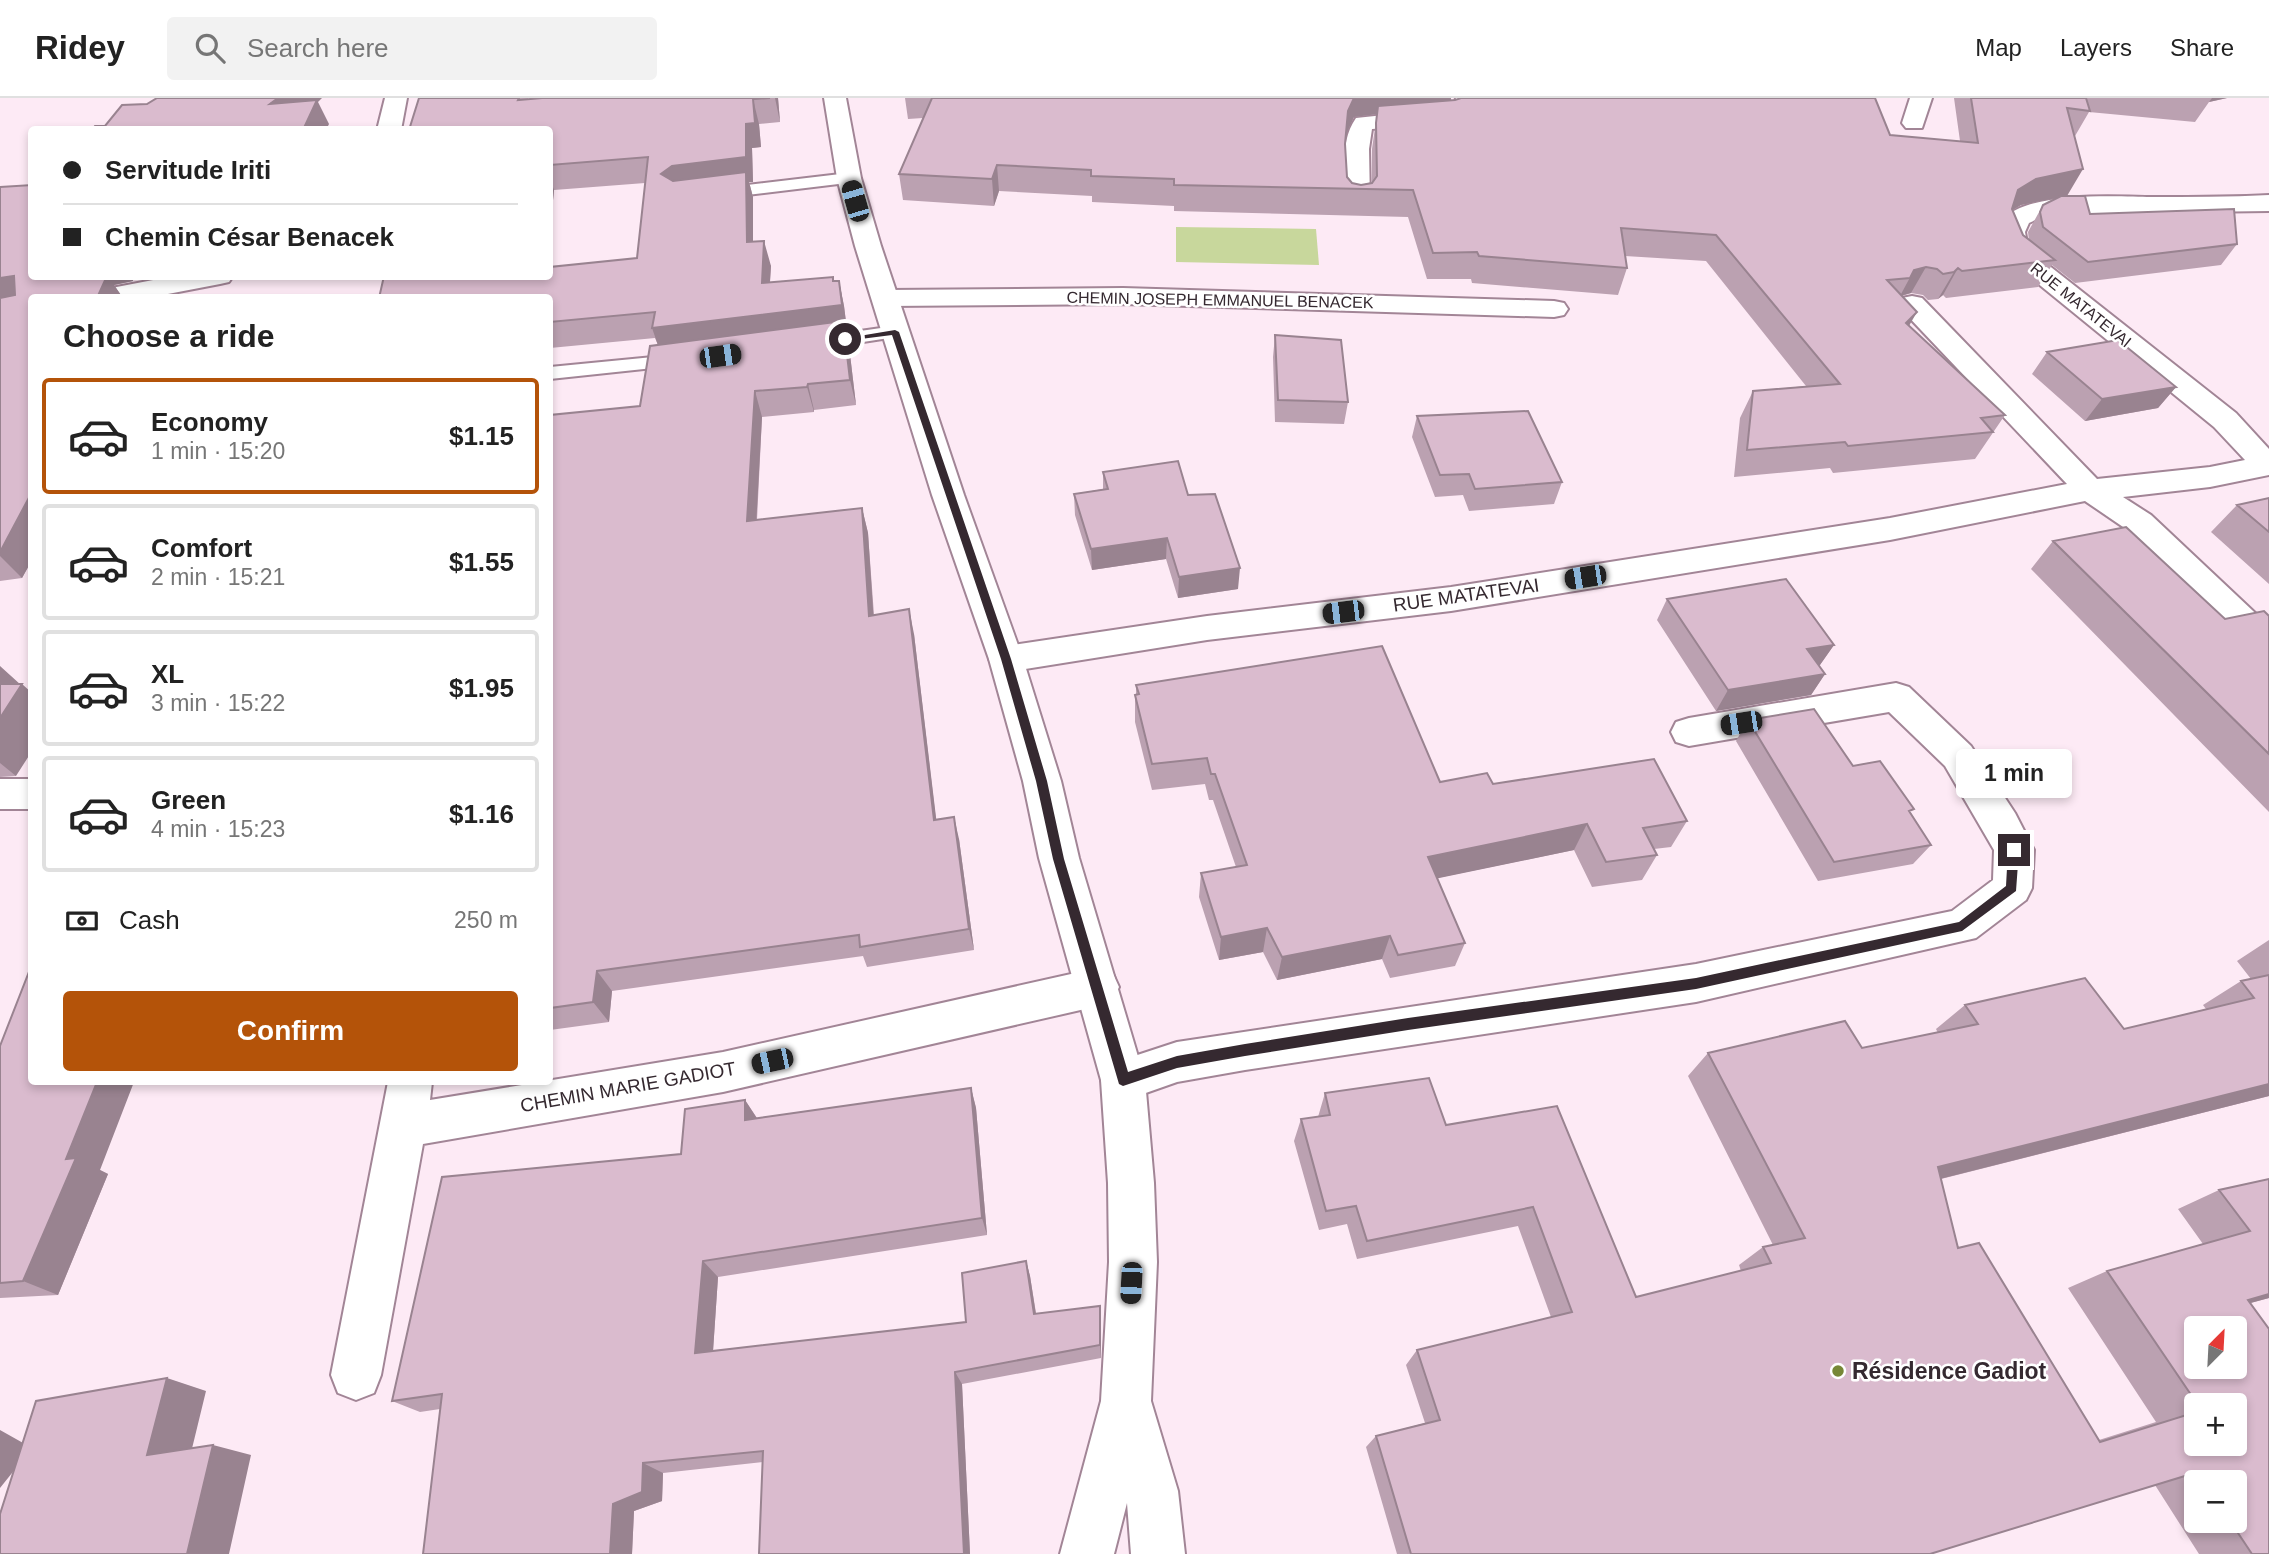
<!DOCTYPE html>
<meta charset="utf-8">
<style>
:root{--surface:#fff;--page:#f2f2f2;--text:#222;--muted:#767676;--line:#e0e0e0;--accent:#b45309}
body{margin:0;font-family:Arial,sans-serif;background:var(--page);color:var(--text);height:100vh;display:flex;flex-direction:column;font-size:26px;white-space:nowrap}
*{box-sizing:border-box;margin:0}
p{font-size:23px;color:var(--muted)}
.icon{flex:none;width:38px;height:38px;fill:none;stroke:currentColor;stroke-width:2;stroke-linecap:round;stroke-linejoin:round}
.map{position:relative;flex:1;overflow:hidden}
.sheet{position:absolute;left:28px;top:196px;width:525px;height:791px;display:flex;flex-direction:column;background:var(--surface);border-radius:7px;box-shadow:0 4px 10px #0003}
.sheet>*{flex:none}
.hud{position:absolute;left:28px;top:28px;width:525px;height:154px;border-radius:7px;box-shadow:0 4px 10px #0003;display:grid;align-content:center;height:154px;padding:0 35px;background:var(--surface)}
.needle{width:46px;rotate:24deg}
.controls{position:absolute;left:2184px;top:1218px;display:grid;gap:14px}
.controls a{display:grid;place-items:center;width:63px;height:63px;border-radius:7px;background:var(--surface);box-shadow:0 4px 10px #0003;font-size:35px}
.end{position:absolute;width:32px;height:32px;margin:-16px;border:9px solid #352930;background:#fff;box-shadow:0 0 0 4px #fff}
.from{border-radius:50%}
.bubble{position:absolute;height:49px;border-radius:7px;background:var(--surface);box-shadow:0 4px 10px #0003;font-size:23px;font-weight:700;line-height:49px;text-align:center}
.car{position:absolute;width:21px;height:42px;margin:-21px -10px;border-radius:9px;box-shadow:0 0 5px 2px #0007;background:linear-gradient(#222 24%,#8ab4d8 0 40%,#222 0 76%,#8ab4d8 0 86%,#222 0)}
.hud b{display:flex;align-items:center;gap:24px;height:66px;font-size:26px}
.hud b+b{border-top:2px solid var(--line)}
.hud i{width:18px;height:18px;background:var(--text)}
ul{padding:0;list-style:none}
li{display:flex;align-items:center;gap:21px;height:116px;margin:0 14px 10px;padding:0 21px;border:4px solid var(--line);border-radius:7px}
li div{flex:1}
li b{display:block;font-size:26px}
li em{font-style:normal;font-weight:700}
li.current{border-color:var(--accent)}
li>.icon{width:63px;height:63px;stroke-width:1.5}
h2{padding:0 35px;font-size:32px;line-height:84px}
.pay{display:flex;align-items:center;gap:18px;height:77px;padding:0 35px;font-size:26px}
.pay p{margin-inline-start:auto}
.button{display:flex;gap:14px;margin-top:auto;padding:14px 35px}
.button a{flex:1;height:80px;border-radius:7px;background:var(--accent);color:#fff;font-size:28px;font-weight:700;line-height:80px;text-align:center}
header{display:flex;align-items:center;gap:42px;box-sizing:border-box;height:98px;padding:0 35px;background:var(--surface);border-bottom:2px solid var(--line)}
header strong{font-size:33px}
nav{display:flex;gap:38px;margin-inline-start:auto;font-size:24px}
.search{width:490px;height:63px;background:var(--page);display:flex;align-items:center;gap:18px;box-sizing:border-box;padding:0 24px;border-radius:7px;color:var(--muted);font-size:26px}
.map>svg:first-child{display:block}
.green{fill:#c8d79c}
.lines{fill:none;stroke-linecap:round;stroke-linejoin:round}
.lane-casing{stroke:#a28596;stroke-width:4}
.street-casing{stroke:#a28596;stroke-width:4}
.secondary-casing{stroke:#a28596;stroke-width:4}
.lane{fill:#fff;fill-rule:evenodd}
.street{fill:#fff;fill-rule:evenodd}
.secondary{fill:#fff;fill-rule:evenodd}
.wall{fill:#bba1b1;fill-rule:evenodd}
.shaded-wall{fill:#998390}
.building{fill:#dabbce;stroke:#998390;stroke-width:2;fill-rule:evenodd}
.route{fill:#352930}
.poi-dot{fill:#768736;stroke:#fff;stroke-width:2.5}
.labels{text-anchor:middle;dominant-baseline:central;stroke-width:5;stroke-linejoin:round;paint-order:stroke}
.far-street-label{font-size:16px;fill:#352930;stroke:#fff}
.street-label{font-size:19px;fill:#352930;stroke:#fff}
.near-poi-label{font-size:23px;font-weight:bold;fill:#352930;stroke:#fff;text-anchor:start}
</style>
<header>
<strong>Ridey</strong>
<div class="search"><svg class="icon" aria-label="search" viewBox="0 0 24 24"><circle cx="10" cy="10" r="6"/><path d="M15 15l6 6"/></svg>Search here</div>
<nav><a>Map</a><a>Layers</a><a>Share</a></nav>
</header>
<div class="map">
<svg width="2269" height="1456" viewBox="0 0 2269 1456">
<rect width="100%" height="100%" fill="#fdeaf5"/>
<path class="green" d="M1176,129L1316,131L1319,167L1176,164Z"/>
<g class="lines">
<defs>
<path id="lane" d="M849,75L858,80L855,84L713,101L704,96L713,91Z
M895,228L902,230L905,234L902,238L811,252L804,250L801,246L804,242L811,240Z
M684,256L691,258L694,262L691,266L550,281V269Z"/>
<path id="street" d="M385,0H407L401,32H377Z
M1456,0H1478C1478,8 1475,15 1468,19C1453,29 1393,29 1372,31L1369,51L1370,104L1367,109L1358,111L1349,109L1346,104C1345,77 1339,44 1356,20L1450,10L1454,8Z
M1910,0H1932L1922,30H1906L1902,25Z
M2269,97V113L2048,116L2029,125L2025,134L2028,151L2236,315L2269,351V377L2210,389L2123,399L2151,417L2269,528V562L2257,558L2129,433L2085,403L1890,442L1451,513L1207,542L1006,574L994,570L989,561L994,552L1006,548L1207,518L1451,489L1890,420L2067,386L1902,212L1898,206L1902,200L1912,198L1922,200L2097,381L2210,369L2245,362L2214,329L2009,162C1957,87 2117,99 2150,99C2190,99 2229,99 2269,97Z
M174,178H233L229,184L220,186L147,200H88L91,194L101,192Z
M1123,190L1554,203L1564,205L1568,211L1564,217L1554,219L1123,206L887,208L877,206L873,200L877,194L887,192Z
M1896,585L1909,589L1971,648L2015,715L2034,752L2032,790L2026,802L1976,840L1696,904L1245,972L1177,984L1123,1003L1107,997L1101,982L1107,967L1177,944L1696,866L1952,813L1993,782L1994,752L1945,668L1889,614L1689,648L1676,644L1671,634L1676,624L1689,620Z
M0,681H32V711H0Z
M1098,870L1113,876L1119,889L1113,902L1098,908L723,994L423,1046L381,1277L374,1295L356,1302L338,1295L331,1277L388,984H432L430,1002L723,954Z"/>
<path id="secondary" d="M824,0H846L861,80L881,148L964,397L1023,561L1061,683L1079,760L1145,982L1154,1085L1157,1164L1151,1303L1178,1393L1185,1456H1131L1127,1405L1114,1456H1060L1101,1303L1109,1164L1108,1085L1101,982L1039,760L1023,683L989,561L932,397L855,148L837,80Z"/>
</defs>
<use href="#lane" class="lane-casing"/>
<use href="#street" class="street-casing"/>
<use href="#secondary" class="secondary-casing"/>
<use href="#lane" class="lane"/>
<use href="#street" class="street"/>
<use href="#secondary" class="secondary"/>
</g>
<path class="wall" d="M419,0H528V1L542,0H778L780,24L759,26L761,49L752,50L753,84H749L753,99V144L771,168L770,185L839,183L844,208L847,232H845L849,248L856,307L814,312V314L762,319L757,422L862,410L868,435L874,517L914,536L936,722L959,741L974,852L867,869L863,858L612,893L609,924L550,932V317L640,308L658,247L655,240L550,250V178L637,160L645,85L554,92L550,133V32Z
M905,0H1451V2L1960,43L1954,0H2227L2209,4L2195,24L2089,14L2075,38L2067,98L2090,116L2237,146L2221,167L2075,185L2052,167L2038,189L1946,200L1943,197L1938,201L1928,202L1923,197L1911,195L1902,198L1909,228L2005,317L1975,361L1833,375L1830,370L1734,379L1740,320L1753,293L1806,288L1706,163L1625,158L1627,170L1618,197L1472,185L1471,181H1427L1408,119L1174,113V108L1092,104V98L999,93L994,108L903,102L899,76L923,20L908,21ZM1377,16L1372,51V84L1361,87L1352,85L1347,79L1345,46L1346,36L1354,19ZM2059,99L2043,107L2028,134L2029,142L2023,137L2013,112L2021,107Z
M0,89L32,178H133V183L114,187L123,200H32V462L22,480L0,483Z
M1275,237L1348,304L1344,326L1275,324L1273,259Z
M2047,254L2176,289L2158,310L2085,323L2032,276Z
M1417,318L1562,384L1554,406L1469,413L1463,397L1435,399L1412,339Z
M1103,374L1188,397L1238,491L1178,500L1166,461L1092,472L1075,417L1074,396L1103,391Z
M2269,400V486L2211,434L2237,407Z
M2053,443L2225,521L2269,518V714L2031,471Z
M1667,501L1834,547L1819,568L1825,576L1811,597L1716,613L1657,522Z
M0,568L16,678L0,679Z
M1136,587L1440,684L1493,686L1687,723L1671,749L1654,751L1657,757L1642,782L1592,789L1574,752L1437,780L1465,845L1455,868L1390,880L1382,861L1277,882L1263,854L1219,862L1199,799L1201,775L1236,769L1213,702H1209L1205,686L1152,692L1135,624V597H1136Z
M1748,622L1853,668L1911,715L1931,747L1913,766L1818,783L1736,643Z
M2269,842V998L1941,1081L1958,1150L2099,1342L2156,1324L2068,1190L2107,1173L2203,1146L2178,1111L2219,1092L2269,1081V1200L2250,1205L2269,1456H2199L2155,1387L1930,1456H1397L1366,1349L1376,1338L1425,1325L1406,1267L1417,1252L1551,1219L1518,1128L1357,1161L1347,1126L1319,1132L1294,1043L1301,1021L1318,1019L1325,995L1446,1027L1636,1199L1741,1173L1739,1167L1763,1149L1773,1147L1688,978L1708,955L1862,950L1938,935L1936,931L1965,907L2124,931L2206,911L2203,907L2241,883L2251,881L2237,863ZM2196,1307H2235L2196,1346ZM2196,1384H2235V1423H2196Z
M0,948L100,1072L108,1076L58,1197L0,1200Z
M971,990L976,1010L987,1137L718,1179L713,1253L966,1224L1026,1163L1030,1178L1036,1215L1101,1222V1260L962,1286L970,1456H759L763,1364L663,1375L662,1403L634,1413L632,1456H423L440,1311L420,1314L392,1303L745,1002L757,1020Z"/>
<path class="shaded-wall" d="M278,0H322L318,4L329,26L326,32H303L270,6Z
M775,0H778L780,24Z
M1354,0H1451L1450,7L1354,19L1345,39L1348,13Z
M2212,0H2227L2209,4Z
M753,1L759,26L761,49L752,50L753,84H749L753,99V169L680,92L661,76L672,68L746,26Z
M997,67L999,93L994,108L992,81Z
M2083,71L2067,98L2021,107L2003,118L2018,92L2036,81Z
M550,81L554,92L550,133Z
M764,143L771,168L768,210L762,185Z
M1926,169L1911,195L1900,198L1914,172Z
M1958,170L1943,197L1938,201L1954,174Z
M14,178L32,200L0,208V180Z
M69,178H133V183L114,187L123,200H97Z
M833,179L839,205V183L844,208L847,232H845L849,248L856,307L850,282L661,256L652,230L833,183Z
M1917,214L1902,240L1906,225Z
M808,286L814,312V314L807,289Z
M2176,289L2158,310L2085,323L2102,301Z
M755,293L762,319L755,447L747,423Z
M32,394V462L22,480L0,458V454Z
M862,410L868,435L875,542L869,518Z
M1167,440L1166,461L1092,472L1091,451Z
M1240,470L1238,491L1178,500L1179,479Z
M909,511L914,536L939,744L934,722Z
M1834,547L1820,567L1794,572L1807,551Z
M0,568L21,587L22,586L32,595V653L16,678L0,665Z
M1825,576L1811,597L1716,613L1728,592Z
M954,719L959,741L974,852L969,831Z
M1587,726L1574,752L1420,784L1428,759Z
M1267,830L1263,854L1219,862L1221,839Z
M1390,838L1382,861L1277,882L1282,859Z
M597,873L612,893L609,924L593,904Z
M97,984H134L100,1072L108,1076L58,1197L23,1183L66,1061Z
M2269,986V998L1908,1089L1938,1069Z
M971,990L976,1010L987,1137L982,1120Z
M745,1002L758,1022H745Z
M703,1163L718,1179L712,1268L695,1255Z
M1026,1163L1030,1178L1038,1230L1034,1216Z
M2269,1196V1200L2203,1218L2248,1202Z
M1100,1208L1101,1222V1260L1100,1247Z
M955,1274L962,1286L970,1456H964Z
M167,1280L206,1293L188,1367L147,1357Z
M0,1332L32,1350L0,1390Z
M213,1347L251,1357L229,1456H187Z
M643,1365L663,1375L662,1403L634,1413L632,1456H610L613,1406Z"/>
<path class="building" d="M157,0H278L270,6L317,2L303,32H92L95,28H105L122,7L147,6Z
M419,0H519L518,2L542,0H770L753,1L755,25L746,26V59L672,68L661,76L673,83L746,74L747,144L764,143L762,185L833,179V183H839L842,207L652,230L655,214L550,224V200H379L384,178H550V169L637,160L648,59L550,67V32H409Z
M932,0H1354L1348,13L1345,46L1347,79L1352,85L1361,87L1372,85L1377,78L1376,25L1378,8L1455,2L1461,0H1875L1890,37L1978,45L1971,0H2086L2090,13L2067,10L2083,71L2036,81L2018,92L2012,111L2023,137L2055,162L1962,173L1958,170L1954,174L1943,176L1937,171L1926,169L1914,172L1910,180L1887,182L1917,214L1906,225L2005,317L1981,320L1993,334L1848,348L1845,344L1747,352L1753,293L1840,286L1716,137L1621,130L1627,170L1479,158L1477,154L1433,155L1413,92L1174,87V81L1091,78V72L997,67L992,81L899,76Z
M32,87V178H107L97,200H32V394L0,454V200L15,197L14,178L0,180V89Z
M2061,98H2085L2090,116L2234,111L2237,146L2088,164L2043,129L2040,114L2043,107Z
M843,223L850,282L808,286L807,289L755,293L747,423L862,410L869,518L909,511L934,722L954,719L969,831L860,849L859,837L597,873L593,904L550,910V317L640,308L650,248Z
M1275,237L1341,242L1348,304L1278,302Z
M2118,242L2176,289L2102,301L2047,254Z
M1528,313L1562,384L1475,391L1469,376L1440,377L1417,318Z
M1178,363L1188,397L1215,396L1240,470L1179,479L1167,440L1091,451L1074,396L1108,391L1103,374Z
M2269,400V434L2237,407Z
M2126,429L2225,521L2264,513L2269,518V656L2053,443Z
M1786,481L1834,547L1807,551L1825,576L1728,592L1667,501Z
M1382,548L1440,684L1487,675L1493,686L1654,661L1687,723L1643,730L1657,757L1606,764L1587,726L1428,759L1465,845L1398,857L1390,838L1282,859L1267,830L1221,839L1201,775L1247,767L1215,676H1211L1207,660L1152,666L1135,597L1139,596L1136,587Z
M0,586H22L0,620Z
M1814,611L1853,668L1880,663L1914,711L1909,713L1931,747L1834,764L1748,622Z
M32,866V984H97L66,1061L76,1060L23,1183L0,1185V948Z
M2269,877V986L1938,1069L1958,1150L1979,1145L2100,1344L2196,1314V1346H2235V1307H2198L2107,1173L2250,1133L2219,1092L2269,1081V1196L2248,1202L2269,1231V1456H2252L2230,1423H2235V1384H2205L2198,1374L1930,1456H1411L1376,1338L1440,1322L1417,1252L1572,1214L1533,1109L1367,1143L1356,1108L1326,1113L1301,1021L1330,1017L1325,995L1429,980L1446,1027L1557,1008L1636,1199L1771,1165L1763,1149L1805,1140L1708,955L1845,923L1862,950L1978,926L1965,907L2085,880L2124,931L2254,900L2241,883ZM2196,1230H2235V1269H2196Z
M971,990L982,1120L703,1163L695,1255L966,1224L962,1175L1026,1163L1034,1216L1100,1208V1247L955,1274L964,1456H759L763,1353L643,1365L642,1394L613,1406L610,1456H423L442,1296L392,1303L442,1079L681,1056L685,1011L745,1002V1022Z
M167,1280L147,1357L213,1347L187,1456H0V1416L36,1303Z"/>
<path class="route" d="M895,232L899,234L1011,561L1047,683L1064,761L1128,974L1177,958L1245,946L1408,920L1696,880L1959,824L2006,788L2008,752L2014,747L2019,752L2016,793L1962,833L1696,891L1408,932L1245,958L1177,970L1123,988L1119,986L1053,761L1036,683L1001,561L892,237L845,243L841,241Z"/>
<circle class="poi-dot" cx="1838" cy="1273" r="7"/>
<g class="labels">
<g class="far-street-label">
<text transform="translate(1220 202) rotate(1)">CHEMIN JOSEPH EMMANUEL BENACEK</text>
<text transform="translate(2081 207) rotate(39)">RUE MATATEVAI</text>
</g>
<g class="street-label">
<text transform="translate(1466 497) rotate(-8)">RUE MATATEVAI</text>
<text transform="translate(628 989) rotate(-10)">CHEMIN MARIE GADIOT</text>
</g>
<g class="near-poi-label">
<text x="1852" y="1273">Résidence Gadiot</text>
</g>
</g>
</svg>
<div class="controls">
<a><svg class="needle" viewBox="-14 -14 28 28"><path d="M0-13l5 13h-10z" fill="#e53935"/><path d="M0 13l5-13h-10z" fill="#767676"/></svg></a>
<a>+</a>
<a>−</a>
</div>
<i class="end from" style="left:845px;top:241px"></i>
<i class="end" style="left:2014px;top:752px"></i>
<div class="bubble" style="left:1956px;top:651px;width:116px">1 min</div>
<i class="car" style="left:855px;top:103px;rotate:344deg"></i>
<i class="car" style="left:720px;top:258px;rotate:82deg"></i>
<i class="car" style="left:1585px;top:479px;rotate:261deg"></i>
<i class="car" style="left:1343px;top:514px;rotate:263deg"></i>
<i class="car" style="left:1741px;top:625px;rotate:261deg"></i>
<i class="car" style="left:772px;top:963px;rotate:258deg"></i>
<i class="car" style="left:1131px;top:1185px;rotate:183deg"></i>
<div class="hud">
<b><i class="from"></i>Servitude Iriti</b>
<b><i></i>Chemin César Benacek</b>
</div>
<section class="sheet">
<h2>Choose a ride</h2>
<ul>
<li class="current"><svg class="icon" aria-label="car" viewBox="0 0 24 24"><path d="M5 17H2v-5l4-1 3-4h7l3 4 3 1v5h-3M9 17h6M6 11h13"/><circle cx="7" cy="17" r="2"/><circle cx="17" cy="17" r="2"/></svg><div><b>Economy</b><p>1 min · 15:20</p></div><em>$1.15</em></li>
<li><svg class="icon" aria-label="car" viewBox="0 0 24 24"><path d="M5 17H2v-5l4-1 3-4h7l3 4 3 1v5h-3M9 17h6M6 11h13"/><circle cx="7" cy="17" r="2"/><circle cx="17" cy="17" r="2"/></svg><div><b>Comfort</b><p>2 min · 15:21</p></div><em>$1.55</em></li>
<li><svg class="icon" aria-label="car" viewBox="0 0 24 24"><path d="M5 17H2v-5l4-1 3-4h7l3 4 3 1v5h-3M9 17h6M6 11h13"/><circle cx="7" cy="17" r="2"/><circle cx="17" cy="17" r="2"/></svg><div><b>XL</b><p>3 min · 15:22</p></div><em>$1.95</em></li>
<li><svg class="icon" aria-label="car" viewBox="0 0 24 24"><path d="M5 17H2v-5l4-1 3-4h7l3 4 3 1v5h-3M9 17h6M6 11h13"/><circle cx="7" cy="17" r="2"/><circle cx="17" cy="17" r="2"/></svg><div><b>Green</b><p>4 min · 15:23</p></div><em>$1.16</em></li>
</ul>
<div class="pay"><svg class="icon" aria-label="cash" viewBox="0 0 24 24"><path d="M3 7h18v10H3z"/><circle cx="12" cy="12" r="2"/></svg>Cash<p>250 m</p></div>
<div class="button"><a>Confirm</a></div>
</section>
</div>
